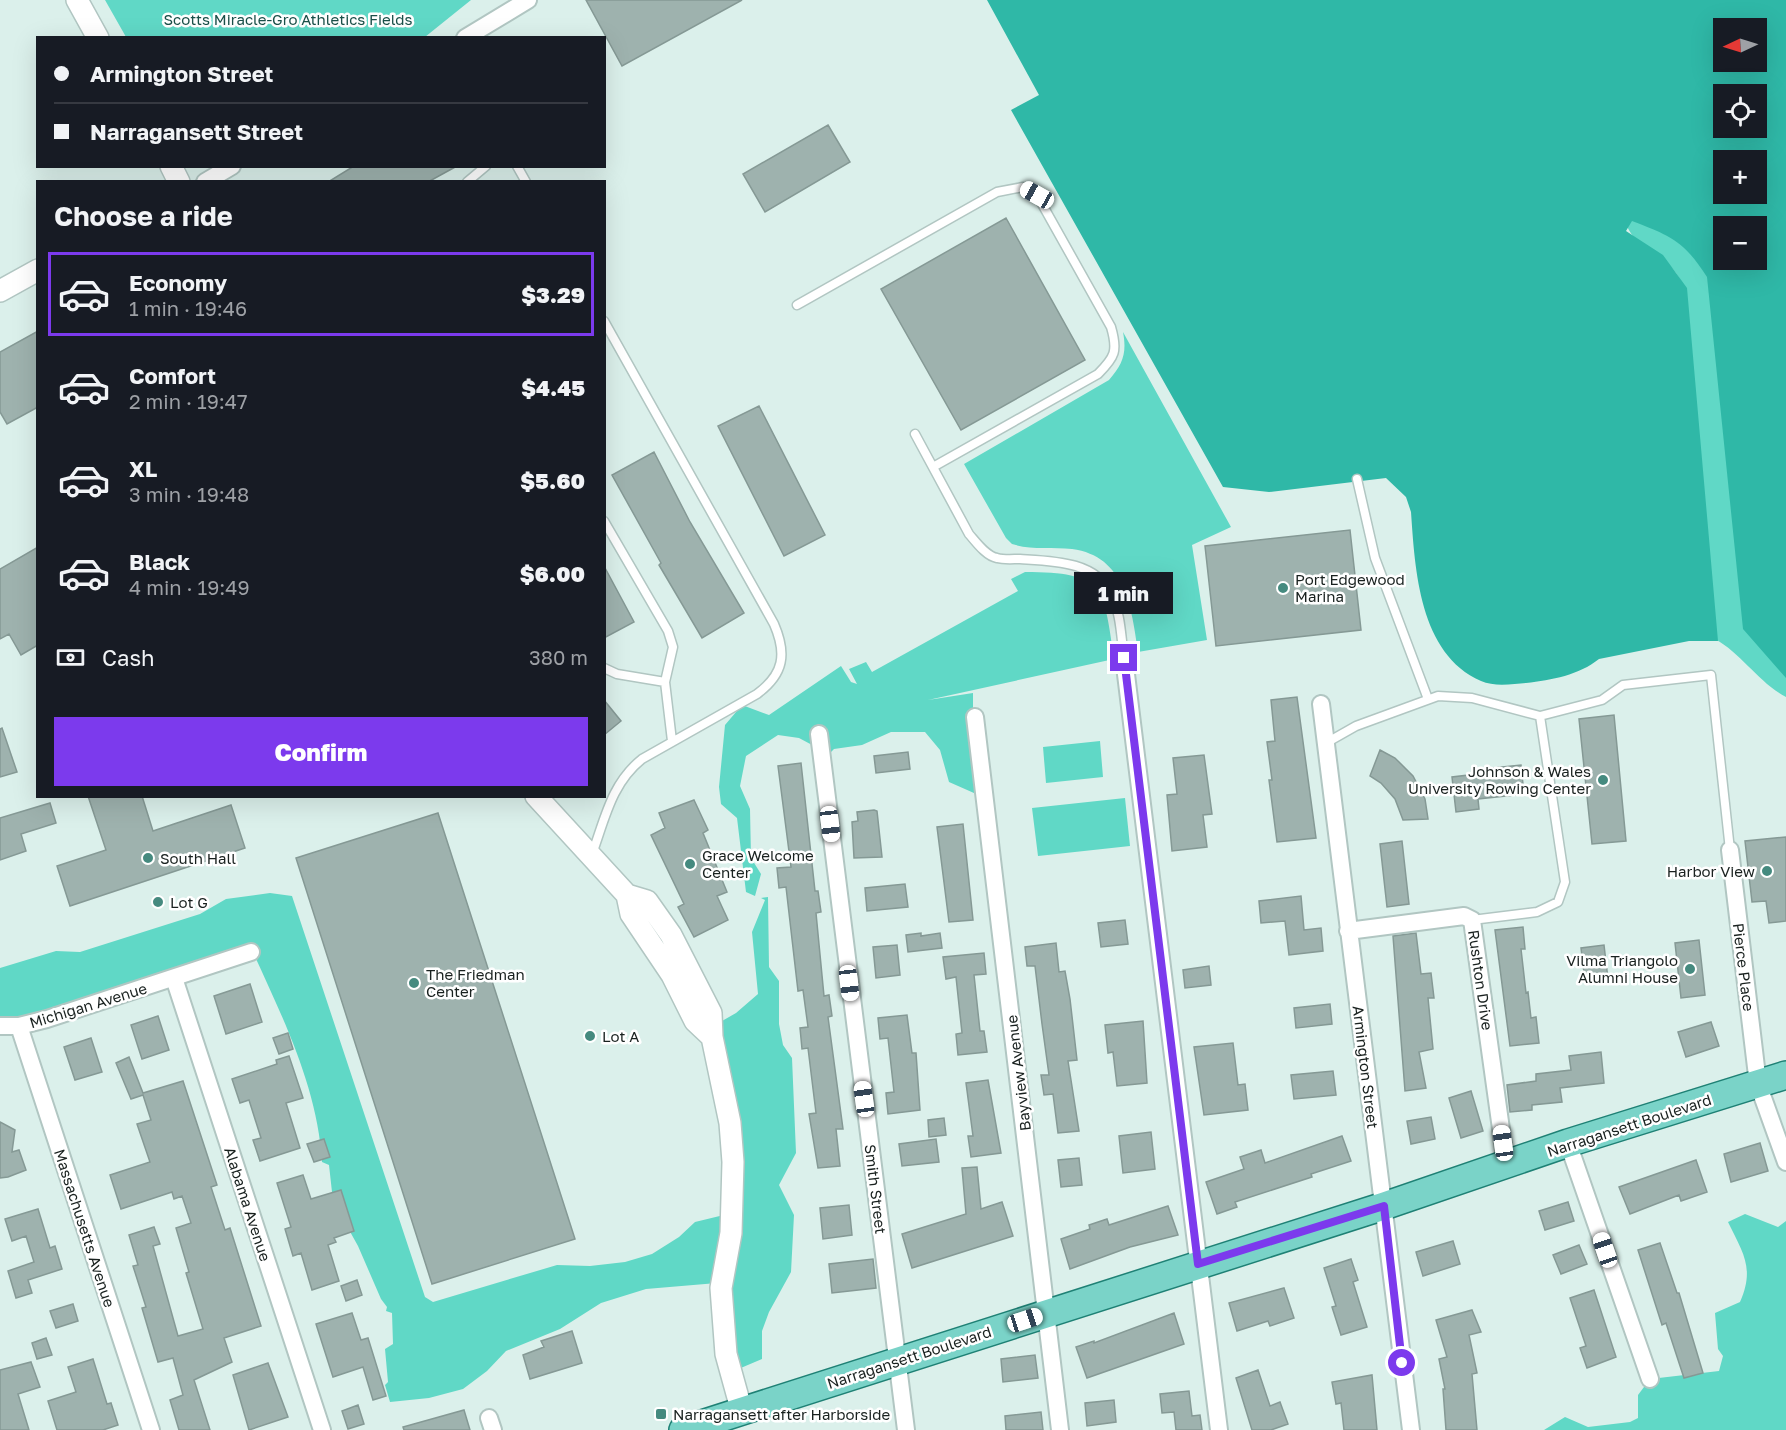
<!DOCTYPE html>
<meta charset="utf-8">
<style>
:root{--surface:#171b24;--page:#242831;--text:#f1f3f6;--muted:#9ea1a6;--line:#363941;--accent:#7c3aed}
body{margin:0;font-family:"Golos Text",sans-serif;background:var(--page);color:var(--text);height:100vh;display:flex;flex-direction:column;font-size:22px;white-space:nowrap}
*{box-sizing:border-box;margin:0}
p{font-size:20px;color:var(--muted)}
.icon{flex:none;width:33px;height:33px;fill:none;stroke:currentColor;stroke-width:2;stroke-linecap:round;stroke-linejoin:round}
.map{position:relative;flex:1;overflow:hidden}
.drawer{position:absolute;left:36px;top:180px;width:570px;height:618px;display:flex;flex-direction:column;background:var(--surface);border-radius:0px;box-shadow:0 6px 24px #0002}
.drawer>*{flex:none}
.guide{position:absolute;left:36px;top:36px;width:570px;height:132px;border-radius:0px;box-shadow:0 6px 24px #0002;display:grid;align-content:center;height:132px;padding:0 18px;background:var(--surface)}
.needle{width:39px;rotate:266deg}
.tools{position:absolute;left:1713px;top:18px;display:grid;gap:12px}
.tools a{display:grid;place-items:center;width:54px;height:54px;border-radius:0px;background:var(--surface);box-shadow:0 6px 24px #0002;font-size:30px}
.end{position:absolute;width:27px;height:27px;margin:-14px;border:8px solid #7c3aed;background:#fff;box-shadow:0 0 0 3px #fff}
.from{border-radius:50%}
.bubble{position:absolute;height:42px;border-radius:0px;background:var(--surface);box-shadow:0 6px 24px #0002;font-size:20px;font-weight:800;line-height:42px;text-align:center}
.car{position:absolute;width:18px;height:36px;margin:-18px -9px;border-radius:8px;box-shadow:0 0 4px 2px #0007;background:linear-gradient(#fff 24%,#345 0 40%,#fff 0 76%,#345 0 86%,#fff 0)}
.guide b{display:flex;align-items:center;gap:21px;height:57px;font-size:22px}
.guide b+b{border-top:2px solid var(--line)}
.guide i{width:15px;height:15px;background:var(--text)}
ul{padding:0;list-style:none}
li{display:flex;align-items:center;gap:18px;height:84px;margin:0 12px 9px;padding:0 6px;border:3px solid transparent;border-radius:0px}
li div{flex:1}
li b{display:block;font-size:22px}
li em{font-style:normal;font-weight:800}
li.active{border-color:var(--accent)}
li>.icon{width:54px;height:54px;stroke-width:1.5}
h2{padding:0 18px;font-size:27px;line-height:72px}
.pay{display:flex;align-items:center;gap:15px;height:66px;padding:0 18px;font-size:22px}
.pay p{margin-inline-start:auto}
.button{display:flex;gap:12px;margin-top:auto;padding:12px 18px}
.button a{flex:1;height:69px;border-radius:0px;background:var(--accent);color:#fff;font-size:24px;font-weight:800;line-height:69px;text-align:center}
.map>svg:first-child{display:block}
.green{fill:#60d8c6}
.water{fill:#2fb8a7;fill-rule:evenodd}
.building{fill:#9eb2ae;stroke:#859995;stroke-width:1.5}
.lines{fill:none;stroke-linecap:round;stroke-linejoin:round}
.service-casing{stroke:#b1c6c2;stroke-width:11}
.minor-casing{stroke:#b1c6c2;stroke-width:20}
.tertiary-casing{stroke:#b1c6c2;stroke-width:24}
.primary-casing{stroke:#1f8175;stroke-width:30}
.service{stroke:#fff;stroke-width:8}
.minor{stroke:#fff;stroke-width:16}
.tertiary{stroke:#fff;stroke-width:21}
.primary{stroke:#7ad3c8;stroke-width:27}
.route{stroke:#7c3aed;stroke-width:8}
.poi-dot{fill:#458a7f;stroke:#fff;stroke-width:2}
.labels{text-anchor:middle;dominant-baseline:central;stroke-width:5;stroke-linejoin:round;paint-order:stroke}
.park-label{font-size:15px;fill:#1a5049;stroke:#fff}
.poi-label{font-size:15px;fill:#19211f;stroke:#fff;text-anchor:start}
.street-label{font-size:15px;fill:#19211f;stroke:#fff}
</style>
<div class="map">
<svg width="1786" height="1430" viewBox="0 0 1786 1430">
<rect width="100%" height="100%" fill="#dbf0eb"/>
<path class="green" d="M105,0H471L425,37H126Z
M1635,218L1648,219L1709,262L1786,667V697C1758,682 1742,654 1715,639L1686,291C1681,280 1676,271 1667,263C1652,249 1632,243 1626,223Z
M1123,332L1231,527L1192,545L1207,640L1138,652C1132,608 1125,556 1072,549C1052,547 1031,550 1012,544L1006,538L964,464L1109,380C1123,364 1127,353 1123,332Z
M1025,572C1104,572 1104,587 1114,659L928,700L973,693V717L983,797L949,782L940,750L925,732H891L862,745L834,749L829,754L799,738L778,735L746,756L740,786L750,809L751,858L761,874L755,896L746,892L737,818L721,804L719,787L725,725L742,705L769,715L841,666L851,682L857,684L849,669L866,662L872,672L1018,591L1011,579Z
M1100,741L1103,777L1046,783L1043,747Z
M1125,798L1130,846L1038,856L1032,808Z
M270,893L292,896L425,1297L433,1302L557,1265L590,1266L625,1262L652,1254L679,1237L695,1222L728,1214L727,1107L708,1029L736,1013L758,994L752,932L765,900L761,898L768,897L769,967L779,981V1024L783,1045L792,1058L796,1153L779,1185L794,1215L791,1272L769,1312L762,1331V1359L729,1373L717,1283L646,1289L601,1303L560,1329L506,1351L487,1371L463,1389L429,1398L390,1402L385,1385L388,1382L385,1349L393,1344L392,1313L386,1311L387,1307L381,1299L358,1246L333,1201L329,1165L322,1162C318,1088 282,1016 252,950L32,1022L0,1024V968L56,951L80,952L200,914L226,899Z
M1745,1214L1778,1227L1786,1221V1430H1544L1565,1417L1588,1427L1630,1422L1638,1418V1395L1650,1379L1719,1371L1723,1356L1718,1349L1715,1313L1740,1302C1755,1268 1743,1253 1728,1222Z"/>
<path class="water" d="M987,0H1786V678L1743,629L1707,277C1684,241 1671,236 1632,221L1626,231L1663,255L1687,288L1718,641H1689L1599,659C1579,675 1552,680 1526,683C1513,684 1494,687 1481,681C1419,654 1415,569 1411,512L1406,497L1386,478L1269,492L1223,487L1011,110L1039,95ZM1724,28H1756V62H1724ZM1724,94H1756V128H1724ZM1724,160H1756V194H1724ZM1724,226H1756V260H1724Z"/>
<path class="building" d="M586,0H742L622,66Z
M828,125L850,162L765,212L743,174Z
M354,166H457L428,182H328Z
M1006,218L1085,360L961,430L881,289Z
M38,331V407L7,424L0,412V352Z
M759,406L825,535L784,556L718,426Z
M654,452L690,522L744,613L702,638L659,565L661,563L612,475Z
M1350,530L1361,630L1216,646L1205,546Z
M38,547V645L21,655L9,634L0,639V569Z
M604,566L634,622L604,638Z
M1297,697L1316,838L1277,842L1269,780H1272L1267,742L1275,741L1271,700Z
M604,700L621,721L604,735Z
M1614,715L1626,841L1592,844L1579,719Z
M2,728L17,772L0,777V729Z
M1380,750L1395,758L1413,776L1425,799L1428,819L1403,820L1395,799L1381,783L1370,776Z
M908,752L910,769L876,773L874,756Z
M1204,755L1212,814L1203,815L1207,847L1172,851L1167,795L1177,794L1173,758Z
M801,763L815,891H818L821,912L816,913L824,996L829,995L832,1016L828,1017L843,1129H836L840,1166L818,1168L809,1114L816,1113L808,1048L802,1049L800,1028L808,1027L803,990L798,991L786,887L779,888L777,868L791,867L778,766Z
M1521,765L1524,794L1478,799L1479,809L1456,812L1452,777L1494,772L1493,768Z
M88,796H142L153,831L231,805L245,848L70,906L57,866L106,850Z
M694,800L708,830L703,833L727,892L717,896L728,920L694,937L678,907L684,904L651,835L665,828L659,813Z
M50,803L56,823L21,834L26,851L0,860V818Z
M874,810L877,811L882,857L854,858L852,822L858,821L857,812Z
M438,813L575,1239L432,1284L296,858Z
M963,824L973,920L949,922L937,827Z
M1786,837V921L1769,923L1766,901L1752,902L1745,841Z
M1402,841L1409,904L1387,907L1380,844Z
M905,884L908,907L867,911L865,888Z
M1301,896L1304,930L1321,928L1323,951L1289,955L1285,921L1261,923L1259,901Z
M1125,920L1128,944L1101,947L1098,923Z
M1523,927L1525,949H1521L1526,993L1528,992L1531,1018L1536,1017L1539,1043L1510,1046L1495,930Z
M921,933V936L940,933L942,948L908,952L906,935Z
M1416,933L1421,974L1431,973L1434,998H1428L1433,1049L1419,1052L1426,1088L1405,1091L1393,936Z
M1699,940L1705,995L1681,998L1675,943Z
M1056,943L1059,972L1065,971L1070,999L1077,1060L1068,1061L1079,1131L1058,1133L1053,1094L1044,1095L1041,1075H1049L1042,1024L1035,966H1027L1025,947Z
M897,945L900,975L876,978L873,947Z
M1604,945L1608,979L1585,981L1581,948Z
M984,953L986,974L974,975L980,1031H984L987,1052L958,1055L956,1034L962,1033L956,977L946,979L943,957Z
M1209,966L1211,985L1185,988L1183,970Z
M250,984L262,1022L226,1034L214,996Z
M1330,1004L1332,1024L1296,1028L1294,1008Z
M907,1015L912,1053H916L920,1110L888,1114L886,1093L894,1092L888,1038L880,1039L878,1018Z
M158,1016L169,1050L142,1059L131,1025Z
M1143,1021L1147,1083L1117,1086L1113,1052L1108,1053L1105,1025Z
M1711,1022L1719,1046L1686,1057L1678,1032Z
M288,1033L293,1049L279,1054L273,1038Z
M91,1038L102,1072L75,1080L64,1047Z
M1233,1043L1238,1085L1245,1084L1248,1110L1204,1115L1194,1047Z
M1601,1052L1604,1083L1560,1088L1562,1102L1532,1105V1110L1510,1112L1507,1085L1536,1081V1074L1571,1070L1569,1056Z
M289,1056L303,1098L286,1103L300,1148L260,1161L253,1140L261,1138L249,1100L240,1103L232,1079L277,1064L276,1060Z
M129,1057L143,1093L183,1081L217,1185L211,1187L225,1230L230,1228L261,1326L224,1338L232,1362L194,1380L210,1430H179L170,1400L183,1395L173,1358L158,1362L142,1308L146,1307L133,1266L138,1265L129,1235L154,1227L160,1244L153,1246L178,1336L203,1329L186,1273L189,1272L176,1228L191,1223L182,1196L174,1199L172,1192L121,1209L110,1175L150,1162L137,1124L151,1120L143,1095L131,1099L116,1063Z
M1333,1071L1336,1095L1294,1099L1291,1075Z
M988,1080L1001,1153L971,1157L968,1136H973L966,1083Z
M1471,1091L1483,1131L1461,1138L1449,1098Z
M1431,1117L1435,1139L1411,1144L1407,1121Z
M944,1118L946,1135L929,1137L928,1120Z
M0,1122L15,1130L12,1152L19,1150L26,1170L8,1177L0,1178Z
M1151,1132L1155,1169L1123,1173L1119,1136Z
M1342,1136L1351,1161L1311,1174L1312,1177L1235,1202L1237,1207L1217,1214L1206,1182L1244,1169L1240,1157L1261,1150L1265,1163Z
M324,1139L330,1157L314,1162L307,1144Z
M936,1139L939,1162L902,1166L899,1144Z
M1760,1143L1768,1171L1731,1182L1724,1154Z
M1079,1158L1082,1185L1061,1187L1058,1160Z
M1696,1160L1707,1192L1681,1201L1679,1195L1630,1214L1619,1187Z
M977,1167L981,1209L1002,1202L1013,1236L912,1268L902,1234L966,1214L962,1168Z
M303,1175L311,1199L341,1190L354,1231L334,1238L336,1242L328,1245L339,1281L312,1290L301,1253L293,1256L285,1229L291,1227L277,1183Z
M1568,1202L1574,1221L1545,1230L1539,1211Z
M849,1205L852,1235L823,1239L820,1208Z
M1168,1206L1178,1235L1130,1247L1070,1269L1061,1239L1090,1229L1089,1225L1107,1219L1109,1225Z
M38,1209L50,1248L55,1246L62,1269L28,1280L32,1293L16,1298L8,1271L34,1262L26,1236L12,1241L5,1219Z
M1453,1241L1460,1264L1423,1276L1416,1252Z
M1660,1243L1677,1293H1679L1703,1373L1684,1378L1666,1323L1662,1325L1638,1250Z
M1579,1245L1587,1264L1561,1274L1553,1255Z
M873,1259L876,1288L832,1293L829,1264Z
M1351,1259L1358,1280L1353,1282L1367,1327L1341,1335L1332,1307L1336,1306L1324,1268Z
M357,1280L362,1295L346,1301L341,1286Z
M1284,1288L1294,1318L1270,1326L1268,1321L1237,1331L1229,1303Z
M1594,1290L1616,1357L1587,1368L1580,1348L1586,1346L1570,1298Z
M73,1304L78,1321L56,1328L50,1311Z
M1472,1310L1481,1332L1469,1335L1477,1373L1472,1374L1477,1430H1446L1443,1389H1445L1439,1359L1447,1357L1436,1320Z
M352,1313L361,1340L368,1338L386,1396L373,1400L363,1367L333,1377L316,1324Z
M1174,1313L1184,1344L1087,1378L1076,1347L1094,1341V1343Z
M572,1331L582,1363L530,1379L523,1355L544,1347L541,1341Z
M46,1338L52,1355L37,1359L32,1343Z
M1035,1355L1038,1378L1003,1382L1001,1359Z
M93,1359L107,1404L111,1403L118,1425L103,1430H57L48,1401L76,1392L68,1367Z
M31,1362L40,1387L18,1394L29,1430H0V1370Z
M268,1363L288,1417L249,1430L233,1375Z
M1258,1370L1270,1406L1280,1402L1288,1424L1271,1430H1252L1236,1378Z
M1372,1375L1377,1430H1344L1341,1403L1336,1404L1332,1382Z
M1189,1391L1192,1416L1200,1415L1202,1430H1176L1174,1412L1162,1413L1160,1394Z
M1114,1400L1116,1422L1087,1426L1085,1403Z
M358,1405L364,1424L348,1429L342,1411Z
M464,1410L470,1430H404L403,1427Z
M1041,1412L1043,1430H1006L1005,1416Z"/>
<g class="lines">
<defs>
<path id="service" d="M517,166L526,182
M467,182L486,166
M797,305L997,192L1023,187L1037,195L1111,327C1118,351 1115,357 1098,374L933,467
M915,434L969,534C976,542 986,556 997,558C1004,560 1013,559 1020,559C1052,561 1096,561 1111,594C1121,613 1121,637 1124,658
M1357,479L1375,558L1428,699
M604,521L668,631L673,647L665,682
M604,668L617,674L665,682L672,741
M1326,743L1356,726L1438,696L1472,698L1540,716L1602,700L1623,685L1711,675L1730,850
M592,854C605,819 611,784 642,759L757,694C784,674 787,654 774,624L604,321
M1472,920L1537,912L1558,902L1565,882L1540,716"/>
<path id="minor" d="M465,38L528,0
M205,182L232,166
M1124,658L1219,1430
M1321,704L1411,1430
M975,717L1060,1430
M819,734L906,1430
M1730,850L1758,1084L1786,1162
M1348,931L1464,916L1472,920L1506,1165
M174,978L322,1430
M0,1026H19L47,1019L251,952
M19,1026L151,1430
M1568,1143L1650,1379
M489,1418L493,1430"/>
<path id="tertiary" d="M77,0L98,38
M171,166L179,182
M0,291L38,270
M536,796L627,895L647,901L671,935L711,1013L712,1037L730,1123L733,1162L731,1233L721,1288L726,1354L742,1412
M627,895L631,914L672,975L695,1021L712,1037"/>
<path id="primary" d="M683,1430L1384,1206L1568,1143L1786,1075"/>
</defs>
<use href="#service" class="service-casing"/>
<use href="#minor" class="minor-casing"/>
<use href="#tertiary" class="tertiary-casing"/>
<use href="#primary" class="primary-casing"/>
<use href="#service" class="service"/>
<use href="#minor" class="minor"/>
<use href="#tertiary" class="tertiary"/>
<use href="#primary" class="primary"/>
</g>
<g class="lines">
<path class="route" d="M1124,658L1198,1264L1384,1206L1402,1363"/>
</g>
<g class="poi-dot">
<circle cx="1283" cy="588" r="6"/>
<circle cx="1603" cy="780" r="6"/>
<circle cx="148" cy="858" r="6"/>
<circle cx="690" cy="864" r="6"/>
<circle cx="1767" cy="871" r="6"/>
<circle cx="158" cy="902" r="6"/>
<circle cx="1690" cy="969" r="6"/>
<circle cx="414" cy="983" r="6"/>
<circle cx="590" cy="1036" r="6"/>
<rect x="655" y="1408" width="12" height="12" rx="3"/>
</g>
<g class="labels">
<g class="park-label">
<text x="288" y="19">Scotts Miracle-Gro Athletics Fields</text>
</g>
<g class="poi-label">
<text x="1295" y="579">Port Edgewood<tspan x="1295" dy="17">Marina</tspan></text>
<text x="1591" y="771" text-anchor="end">Johnson &amp; Wales<tspan x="1591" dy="17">University Rowing Center</tspan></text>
<text x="702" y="855">Grace Welcome<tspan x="702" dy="17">Center</tspan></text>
<text x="160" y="858">South Hall</text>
<text x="1755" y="871" text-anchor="end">Harbor View</text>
<text x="170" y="902">Lot G</text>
<text x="1678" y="960" text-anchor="end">Vilma Triangolo<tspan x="1678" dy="17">Alumni House</tspan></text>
<text x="426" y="974">The Friedman<tspan x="426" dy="17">Center</tspan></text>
<text x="602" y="1036">Lot A</text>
<text x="673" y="1414">Narragansett after Harborside</text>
</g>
<g class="street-label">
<text transform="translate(1744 967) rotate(83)">Pierce Place</text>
<text transform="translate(1481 980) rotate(82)">Rushton Drive</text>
<text transform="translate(88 1005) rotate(-17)">Michigan Avenue</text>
<text transform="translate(1366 1067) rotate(83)">Armington Street</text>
<text transform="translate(1018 1073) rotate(-97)">Bayview Avenue</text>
<text transform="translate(1629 1125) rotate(-18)">Narragansett Boulevard</text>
<text transform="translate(876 1189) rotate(83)">Smith Street</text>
<text transform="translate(248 1204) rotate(72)">Alabama Avenue</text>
<text transform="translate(85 1228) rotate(72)">Massachusetts Avenue</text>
<text transform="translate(909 1357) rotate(-18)">Narragansett Boulevard</text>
</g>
</g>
</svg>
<div class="tools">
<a><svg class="needle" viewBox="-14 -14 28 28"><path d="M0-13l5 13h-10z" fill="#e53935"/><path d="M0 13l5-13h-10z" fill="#9ea1a6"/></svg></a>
<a><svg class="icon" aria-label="locate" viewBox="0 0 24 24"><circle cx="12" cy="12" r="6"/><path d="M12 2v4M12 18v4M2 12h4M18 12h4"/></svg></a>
<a>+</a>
<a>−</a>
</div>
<i class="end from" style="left:1402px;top:1363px"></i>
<i class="end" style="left:1124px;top:658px"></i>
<div class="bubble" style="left:1074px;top:572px;width:99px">1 min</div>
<i class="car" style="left:1037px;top:195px;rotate:299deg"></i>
<i class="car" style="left:830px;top:824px;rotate:173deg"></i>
<i class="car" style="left:849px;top:983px;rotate:173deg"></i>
<i class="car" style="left:864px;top:1099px;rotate:352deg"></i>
<i class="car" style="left:1503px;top:1143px;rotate:352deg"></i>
<i class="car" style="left:1605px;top:1250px;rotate:341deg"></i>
<i class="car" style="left:1025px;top:1320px;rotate:72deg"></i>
<div class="guide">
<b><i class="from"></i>Armington Street</b>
<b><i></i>Narragansett Street</b>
</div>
<section class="drawer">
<h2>Choose a ride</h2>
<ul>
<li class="active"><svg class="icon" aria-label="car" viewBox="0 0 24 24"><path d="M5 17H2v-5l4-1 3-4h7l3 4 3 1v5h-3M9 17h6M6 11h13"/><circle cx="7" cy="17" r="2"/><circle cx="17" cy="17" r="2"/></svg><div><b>Economy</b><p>1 min · 19:46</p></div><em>$3.29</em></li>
<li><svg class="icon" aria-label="car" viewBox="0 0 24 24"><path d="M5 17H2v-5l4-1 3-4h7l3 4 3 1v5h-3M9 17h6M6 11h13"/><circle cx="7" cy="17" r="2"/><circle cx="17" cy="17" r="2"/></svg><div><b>Comfort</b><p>2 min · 19:47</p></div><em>$4.45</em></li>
<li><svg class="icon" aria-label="car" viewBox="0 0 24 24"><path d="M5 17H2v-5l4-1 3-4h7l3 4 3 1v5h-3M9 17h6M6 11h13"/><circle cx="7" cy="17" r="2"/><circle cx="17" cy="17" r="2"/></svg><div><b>XL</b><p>3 min · 19:48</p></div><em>$5.60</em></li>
<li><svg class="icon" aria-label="car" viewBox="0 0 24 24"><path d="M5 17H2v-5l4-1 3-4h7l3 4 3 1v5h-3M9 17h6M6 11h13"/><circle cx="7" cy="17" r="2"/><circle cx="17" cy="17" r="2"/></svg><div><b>Black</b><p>4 min · 19:49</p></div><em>$6.00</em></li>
</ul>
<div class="pay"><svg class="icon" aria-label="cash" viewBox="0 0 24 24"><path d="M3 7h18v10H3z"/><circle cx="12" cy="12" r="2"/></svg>Cash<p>380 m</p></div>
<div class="button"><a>Confirm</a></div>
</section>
</div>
